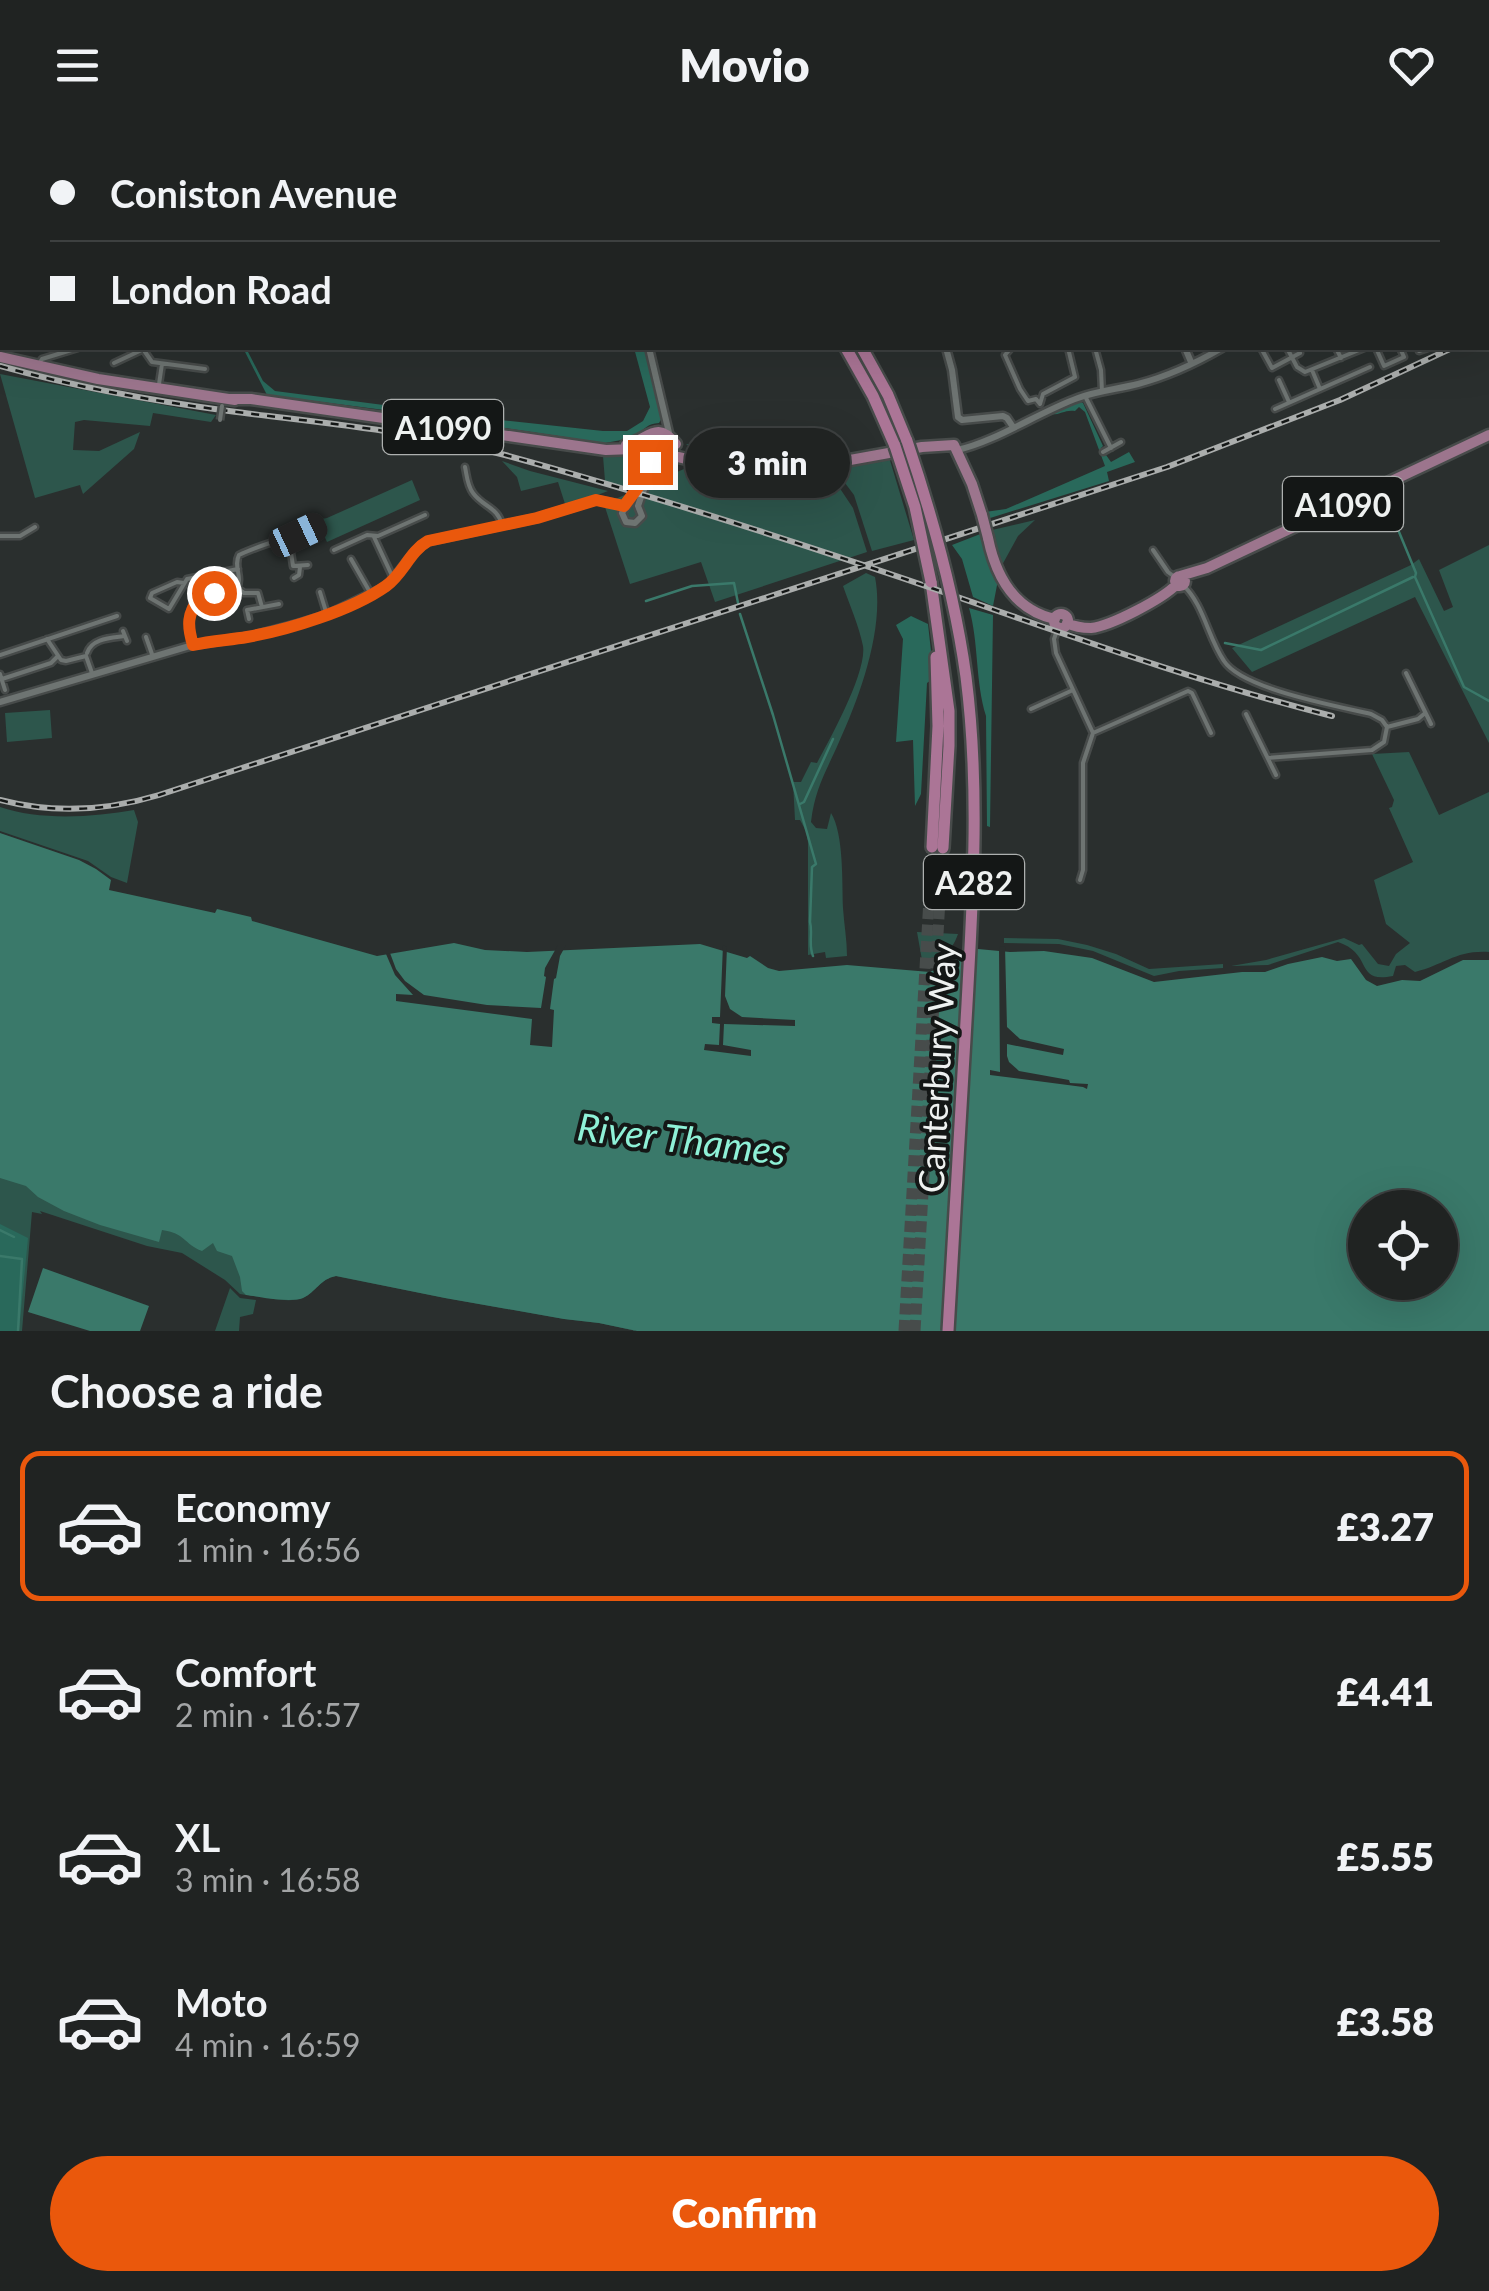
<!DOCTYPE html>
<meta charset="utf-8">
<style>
:root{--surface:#202322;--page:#2d2f2f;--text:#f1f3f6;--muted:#a2a4a5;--line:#3d4040;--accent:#ea580c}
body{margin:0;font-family:Lato,sans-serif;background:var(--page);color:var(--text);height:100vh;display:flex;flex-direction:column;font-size:38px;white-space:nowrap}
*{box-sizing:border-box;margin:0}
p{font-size:32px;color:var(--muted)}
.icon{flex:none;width:55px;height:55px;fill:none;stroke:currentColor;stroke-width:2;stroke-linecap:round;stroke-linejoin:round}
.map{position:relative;height:1201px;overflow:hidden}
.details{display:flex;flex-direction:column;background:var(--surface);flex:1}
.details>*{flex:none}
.guide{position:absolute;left:0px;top:0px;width:1490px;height:220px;box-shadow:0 10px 40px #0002,0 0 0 2px var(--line);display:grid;align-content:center;height:220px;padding:0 50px;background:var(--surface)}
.fabs{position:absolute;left:1348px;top:1060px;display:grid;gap:20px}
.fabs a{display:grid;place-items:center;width:110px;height:110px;border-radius:50%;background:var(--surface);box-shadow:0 10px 40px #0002,0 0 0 2px var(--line);font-size:50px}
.end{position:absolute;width:45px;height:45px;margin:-22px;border:12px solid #ea580c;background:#fff;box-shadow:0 0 0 5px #fff}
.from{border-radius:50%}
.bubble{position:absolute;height:70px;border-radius:35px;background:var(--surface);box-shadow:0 10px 40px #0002,0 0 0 2px var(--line);font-size:32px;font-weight:800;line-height:70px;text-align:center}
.car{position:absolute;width:30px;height:60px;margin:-30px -15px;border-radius:12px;box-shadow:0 0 8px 2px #0007;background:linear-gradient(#222 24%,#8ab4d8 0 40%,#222 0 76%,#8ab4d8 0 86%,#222 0)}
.guide b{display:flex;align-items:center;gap:35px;height:95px;font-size:38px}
.guide b+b{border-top:2px solid var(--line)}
.guide i{width:25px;height:25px;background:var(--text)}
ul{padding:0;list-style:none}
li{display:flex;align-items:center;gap:30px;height:150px;margin:0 20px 15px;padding:0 30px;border:5px solid transparent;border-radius:20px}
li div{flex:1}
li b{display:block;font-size:38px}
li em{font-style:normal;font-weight:800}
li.current{border-color:var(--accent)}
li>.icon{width:90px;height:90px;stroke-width:1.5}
h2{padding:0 50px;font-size:45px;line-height:120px}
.button{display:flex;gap:20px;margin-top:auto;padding:20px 50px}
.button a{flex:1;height:115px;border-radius:60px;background:var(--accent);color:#fff;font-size:40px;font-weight:800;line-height:115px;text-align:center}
header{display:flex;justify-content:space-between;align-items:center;height:130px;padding:0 50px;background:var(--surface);font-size:45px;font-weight:800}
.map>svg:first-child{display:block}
.green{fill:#2d564c}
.forest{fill:#29695b}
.water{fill:#3a796a;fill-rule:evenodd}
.pier{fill:#2a2f2e}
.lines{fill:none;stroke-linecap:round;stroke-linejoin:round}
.stream{stroke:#3a796a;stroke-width:2.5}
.trunk-tunnel{stroke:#474c4b;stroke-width:11;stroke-dasharray:11 5.5;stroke-linecap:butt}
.minor-casing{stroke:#474b4a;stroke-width:9}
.tertiary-casing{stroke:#474b4a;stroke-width:11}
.primary-casing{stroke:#474b4a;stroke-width:15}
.trunk-casing{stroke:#474b4a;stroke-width:16}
.minor{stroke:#6e7472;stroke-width:4}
.tertiary{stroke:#6e7472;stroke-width:6}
.primary{stroke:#9c758d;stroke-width:10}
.trunk{stroke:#ab7596;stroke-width:11}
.rail-casing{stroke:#aaadac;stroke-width:6}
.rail{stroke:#141716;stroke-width:2.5;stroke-dasharray:8;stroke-linecap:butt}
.minor-bridge-casing{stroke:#474b4a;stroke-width:9;stroke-linecap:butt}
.primary-bridge-casing{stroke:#474b4a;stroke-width:15;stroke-linecap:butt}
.trunk-bridge-casing{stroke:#474b4a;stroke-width:16;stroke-linecap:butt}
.minor-bridge{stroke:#6e7472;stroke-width:4}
.primary-bridge{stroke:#9c758d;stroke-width:10}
.trunk-bridge{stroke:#ab7596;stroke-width:11}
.route{stroke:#ea580c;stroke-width:12}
.labels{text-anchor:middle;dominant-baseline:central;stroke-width:8;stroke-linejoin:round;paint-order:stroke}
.shield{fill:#141716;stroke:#adb0af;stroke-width:2.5}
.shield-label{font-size:32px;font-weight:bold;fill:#eef1f0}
.street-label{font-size:35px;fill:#eef1f0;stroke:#141716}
.water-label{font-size:38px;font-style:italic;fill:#8ff1d7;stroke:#141716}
</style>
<header><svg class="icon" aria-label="menu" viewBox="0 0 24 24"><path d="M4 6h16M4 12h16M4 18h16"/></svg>Movio<svg class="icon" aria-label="heart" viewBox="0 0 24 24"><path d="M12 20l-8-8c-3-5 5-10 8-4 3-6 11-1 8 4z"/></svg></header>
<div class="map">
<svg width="1489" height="1201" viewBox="0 0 1489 1201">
<rect width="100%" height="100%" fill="#2a2f2e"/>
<path class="green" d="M0,0H130L125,2H2V138L0,139Z
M0,244L216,285L211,292L153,283L150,296L84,290L75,292L73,320L99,321L140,302L134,319L83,364L80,355L35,368Z
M686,314L737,317L741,336L707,329Z
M565,316L632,325L640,330L642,344L638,349L621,356L605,351L603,326L563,320Z
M889,327L914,410L872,421L854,365L842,349V338Z
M502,331L530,341L608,361L566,377L558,352L521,361L517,347Z
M832,338L835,351L853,378L867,422L715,472L701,432L630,454L604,374L684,339L718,341L764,350Z
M412,350L420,370L327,412L317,390L327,388Z
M1035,390L1018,406L1001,437L992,400Z
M1489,415V613L1415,467L1252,542L1232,518L1411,435L1419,429L1444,481L1453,477L1439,440Z
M866,443L875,447C885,498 860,566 839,612C826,642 815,658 811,692L816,698L827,699L831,683C844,704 842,753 843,778C844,794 847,810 847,826L826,828L825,822L808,825V712L806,701L800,690H795L793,652H801L811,632L817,633C830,609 867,542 863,516C859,496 850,476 843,456Z
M50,580L52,608L7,612L5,583Z
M1409,622L1439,685L1489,662V822C1456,820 1444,835 1415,842L1405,835L1396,836L1393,846C1354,854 1374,824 1338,812L1268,835L1231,836L1266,830L1344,808L1359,815L1362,814L1378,834L1389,836L1396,824L1410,813L1386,794L1374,750L1413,732L1389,678L1392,677L1394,670L1372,624Z
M0,677C40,691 94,687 134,680L138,692L127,753L111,747L88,731L0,701Z
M917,802L958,804C951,824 942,826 922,830Z
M1004,808L1058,809L1087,815L1116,824L1149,839L1223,834V838L1179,841L1154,846L1093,821L1059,814L1004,813Z
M0,1032L637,1201L599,1193L564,1189L445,1168L336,1146C320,1149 316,1162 303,1168C287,1174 263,1166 246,1165L240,1164L225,1150L182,1123L147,1116L40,1081L42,1084L32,1082L22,1201H0Z
M230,1158L240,1168L256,1170L253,1184L240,1187L239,1201H215Z"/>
<path class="forest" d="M243,218H246L263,251L275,261L500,290L603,301H627L643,291L650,277L634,218H645L663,286L659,293C647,294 646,298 637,304C627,310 616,311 605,313L392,281L267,265Z
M1079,271L1083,273L1103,316L1101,318L1104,326L1106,325L1111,332L1129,322L1135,332L1107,342L1109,351L987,389L985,382L1006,379L1105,336L1085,282L1079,277L1075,281C1065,279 1059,286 1049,284Z
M983,403L989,432L998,450L993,476L973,467L962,429L952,415Z
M969,478L993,485L990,697L987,696L986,586C975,551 979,513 969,478Z
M911,486L928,494L934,548L927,553L921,664L915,676L913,610L896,612L903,509L896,495Z
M0,1094L28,1108L19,1201H0Z"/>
<path class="water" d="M0,703L79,730L96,739L111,750L109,760L215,783L217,779L251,787L252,791L377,826L454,813L485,820L527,822L700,814L747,828L750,826L768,838L779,841L847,835L930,842L978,819L1010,822L1044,821L1092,828L1154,852L1242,842H1265L1288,834L1322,827L1337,831L1351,829L1366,850L1377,856L1402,850L1420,851L1463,830H1489V1201H637L599,1193L564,1189L445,1168L336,1146C320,1149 316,1162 303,1168C290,1173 260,1167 246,1165L242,1161L240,1147L232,1126L217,1121L213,1113L202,1121C184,1114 185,1103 162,1100L159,1112L100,1095L64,1081L38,1067L26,1056L0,1048ZM1365,1078H1440V1152H1365Z
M43,1138L149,1176L140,1201H90L28,1182Z"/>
<path class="pier" d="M558,815H566L560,826L556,848L554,849L550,879L554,880L552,917L530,915L532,889L396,871V864L413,865L395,845L386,824L390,823L396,839L405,851L424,865L487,875L541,878L546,847L544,846L545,838Z
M723,815L727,817L725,866L730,879L742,887L795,890V896L724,894L723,915L751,920V926L704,920L705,914L719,915L720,894L712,893V887H720Z
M999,816L1005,817L1007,897L1020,909L1064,919L1063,925L1007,914V926L1009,932L1019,941L1069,950L1070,953L1088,954L1087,959L1083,957L990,945V940L1000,942Z"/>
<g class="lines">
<path class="stream" d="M1391,362L1392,385L1416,443L1415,447L1464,557L1489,571
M646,471L692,456L734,453L738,473
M740,484L773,585L816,734L812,737L810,792C813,803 808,814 813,826
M1225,513L1261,520L1413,447
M800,674L804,672L833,609
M0,1100L14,1107
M0,1126L22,1129L18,1201"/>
<path class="trunk-tunnel" d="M904,1201L932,717
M915,1201L943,718"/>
<defs>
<path id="minor" d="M385,0L386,2
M670,0L671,2
M958,0L959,2
M1062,0L1064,2
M1363,0L1364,2
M1485,0V2
M364,2V0
M645,2L646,0
M1488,10L1489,12
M1488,82L1489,84
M1488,153L1489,155
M1011,218L1005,225L1020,259L1028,271L1036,269L1040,274
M1095,218L1101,240L1102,262
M1261,218L1272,238L1300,223L1297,218
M1287,218L1297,237L1305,242L1364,218
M1336,218L1341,228
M1376,218L1384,236L1404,227L1400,218
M1418,218L1419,221L1428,218
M143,219L152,232L205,239
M114,233L146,218
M38,235L42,229L78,218
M1312,240L1320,259
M1279,250L1289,272
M159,254L162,234
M1085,266L1111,318
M1040,274L1043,264L1075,247L1068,218
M1275,279L1370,237
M1103,322L1121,312
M465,337C467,346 467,355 473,363C483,377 498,377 502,395
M0,406H20L35,397
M374,407L394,450
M289,409L293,436L308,435
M334,420L367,405L378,406L425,385
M1153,420L1168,442L1176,448
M351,429L371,464
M294,448L299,445L300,437
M184,453L177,452L152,463L150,468L169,479L187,449L238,439
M1183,455C1204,475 1208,508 1224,531C1242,559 1337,576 1371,584L1382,590L1387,597
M237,458C243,447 233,436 239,425C265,412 293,408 319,395
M237,458L244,463H258L262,477
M320,462L327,485
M249,489L247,480L279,474
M1058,498L1054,509L1056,523L1093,603L1188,561L1192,563L1211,603
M123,501L127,511
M146,507L153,527
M47,509L61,530L66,531L86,526L92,543
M193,515C188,499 184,472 205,465C215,461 227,462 237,458
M87,523C92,508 111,508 125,506
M0,525L117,486
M1406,543L1431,594
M0,544L5,560
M2,549L51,533L57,527
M1031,579L1073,560
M1246,584L1276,645
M1387,597L1418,589L1424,584
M1268,628L1372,620L1384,612L1387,597
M1080,750L1083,740V633L1093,603"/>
<path id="tertiary" d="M581,0L582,2
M857,2L858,0
M1136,2L1140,0
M1488,56L1489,55
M649,218L670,307
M946,218L952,240L958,287L962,290L1003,286L1007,288L1013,297
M1185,218L1191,232
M957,320C995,312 1039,282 1078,268C1097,261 1118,259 1138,254C1169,246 1196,233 1222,218
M632,324L642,332L643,346
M638,376C643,360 651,340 664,330
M622,383C631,367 652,348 648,328
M622,383L626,392L635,393L642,386L638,376
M0,572L193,515L252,506L297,494L327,485L385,457C401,443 410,421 429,411L537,388L596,370L625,376"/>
<path id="primary" d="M292,2L297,0
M0,146L2,145
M0,227L98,249L235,270
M231,269H251L606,320L634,319L655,331L668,327L673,321V312
M626,315C648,310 656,289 676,314
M668,327H678L736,340L778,343L922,317L954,315L972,354L982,385
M988,408C996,447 1014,480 1055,489
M1175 451a5 5 0 1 1 10 0a5 5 0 1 1-10 0Z
M1180,446L1207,438L1489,305
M1054 491a7 7 0 1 1 14 0a7 7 0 1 1-14 0Z
M1067,493C1075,497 1082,498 1091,498C1111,496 1162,469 1176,455"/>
<path id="trunk" d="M758,0L759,2
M770,0L771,2
M846,218L873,266L895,316
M862,218L888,265L907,311
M931,452L949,581V616L943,718
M932,717L938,596L936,527"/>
</defs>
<use href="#minor" class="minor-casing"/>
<use href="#tertiary" class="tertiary-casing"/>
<use href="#primary" class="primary-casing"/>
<use href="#trunk" class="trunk-casing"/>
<use href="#minor" class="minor"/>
<use href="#tertiary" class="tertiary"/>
<use href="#primary" class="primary"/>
<use href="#trunk" class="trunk"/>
<defs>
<path id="rail" d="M1488,198L1489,197
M0,236C75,257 152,271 229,281C321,293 415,301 505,325C641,362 775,405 908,450C1049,498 1188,550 1332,586
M0,670C54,684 106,681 159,665L1167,337L1340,270L1452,218"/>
</defs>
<use href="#rail" class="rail-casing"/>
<use href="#rail" class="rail"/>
<defs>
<path id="minor-bridge" d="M220,290L222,276"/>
<path id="primary-bridge" d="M982,385L988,408"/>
<path id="trunk-bridge" d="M907,311C933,388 955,466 966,547C980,656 973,765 967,874C961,983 955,1092 948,1201
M895,316L915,377L931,452"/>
</defs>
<use href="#minor-bridge" class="minor-bridge-casing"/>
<use href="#primary-bridge" class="primary-bridge-casing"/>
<use href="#trunk-bridge" class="trunk-bridge-casing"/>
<use href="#minor-bridge" class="minor-bridge"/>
<use href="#primary-bridge" class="primary-bridge"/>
<use href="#trunk-bridge" class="trunk-bridge"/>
</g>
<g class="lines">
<path class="route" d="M214,463L200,467C187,484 187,495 193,515C211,511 229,510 247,507C288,500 352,480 386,456C403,444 410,421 428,411L537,388L596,370L624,376L648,344L650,332"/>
</g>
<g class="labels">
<g class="shield">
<rect x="383" y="270" width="120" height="54" rx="8"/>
<rect x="1283" y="347" width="120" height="54" rx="8"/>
<rect x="924" y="725" width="100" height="54" rx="8"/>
</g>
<g class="shield-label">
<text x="443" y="297">A1090</text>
<text x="1343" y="374">A1090</text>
<text x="974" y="752">A282</text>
</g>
<g class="street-label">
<text transform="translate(936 938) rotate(-87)">Canterbury Way</text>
</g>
<g class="water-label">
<text transform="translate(682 1008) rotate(7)">River Thames</text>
</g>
</g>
</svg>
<div class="fabs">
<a><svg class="icon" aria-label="locate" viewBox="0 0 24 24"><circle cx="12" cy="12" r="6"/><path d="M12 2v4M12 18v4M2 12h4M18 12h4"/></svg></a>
</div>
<i class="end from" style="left:214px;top:463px"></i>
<i class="end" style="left:650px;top:332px"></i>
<div class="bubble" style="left:685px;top:298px;width:165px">3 min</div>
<i class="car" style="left:298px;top:405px;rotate:65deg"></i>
<div class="guide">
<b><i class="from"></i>Coniston Avenue</b>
<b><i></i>London Road</b>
</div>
</div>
<section class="details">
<h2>Choose a ride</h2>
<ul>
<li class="current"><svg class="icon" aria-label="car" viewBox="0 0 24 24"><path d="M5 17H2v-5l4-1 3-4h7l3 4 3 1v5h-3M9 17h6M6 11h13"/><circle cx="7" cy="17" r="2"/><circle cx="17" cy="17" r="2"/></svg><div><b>Economy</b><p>1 min · 16:56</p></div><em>£3.27</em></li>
<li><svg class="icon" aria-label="car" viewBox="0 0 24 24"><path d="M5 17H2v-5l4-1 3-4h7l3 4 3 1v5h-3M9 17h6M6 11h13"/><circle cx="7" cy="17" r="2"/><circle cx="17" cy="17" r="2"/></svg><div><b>Comfort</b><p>2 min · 16:57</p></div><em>£4.41</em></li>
<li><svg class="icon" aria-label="car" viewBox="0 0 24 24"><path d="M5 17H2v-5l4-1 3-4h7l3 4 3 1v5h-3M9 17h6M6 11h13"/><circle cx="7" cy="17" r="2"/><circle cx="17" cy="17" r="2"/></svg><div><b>XL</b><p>3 min · 16:58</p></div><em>£5.55</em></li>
<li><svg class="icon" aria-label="car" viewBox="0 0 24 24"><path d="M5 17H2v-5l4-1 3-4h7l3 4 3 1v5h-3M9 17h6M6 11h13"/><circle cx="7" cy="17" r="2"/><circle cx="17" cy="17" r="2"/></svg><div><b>Moto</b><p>4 min · 16:59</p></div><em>£3.58</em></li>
</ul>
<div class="button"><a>Confirm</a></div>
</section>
